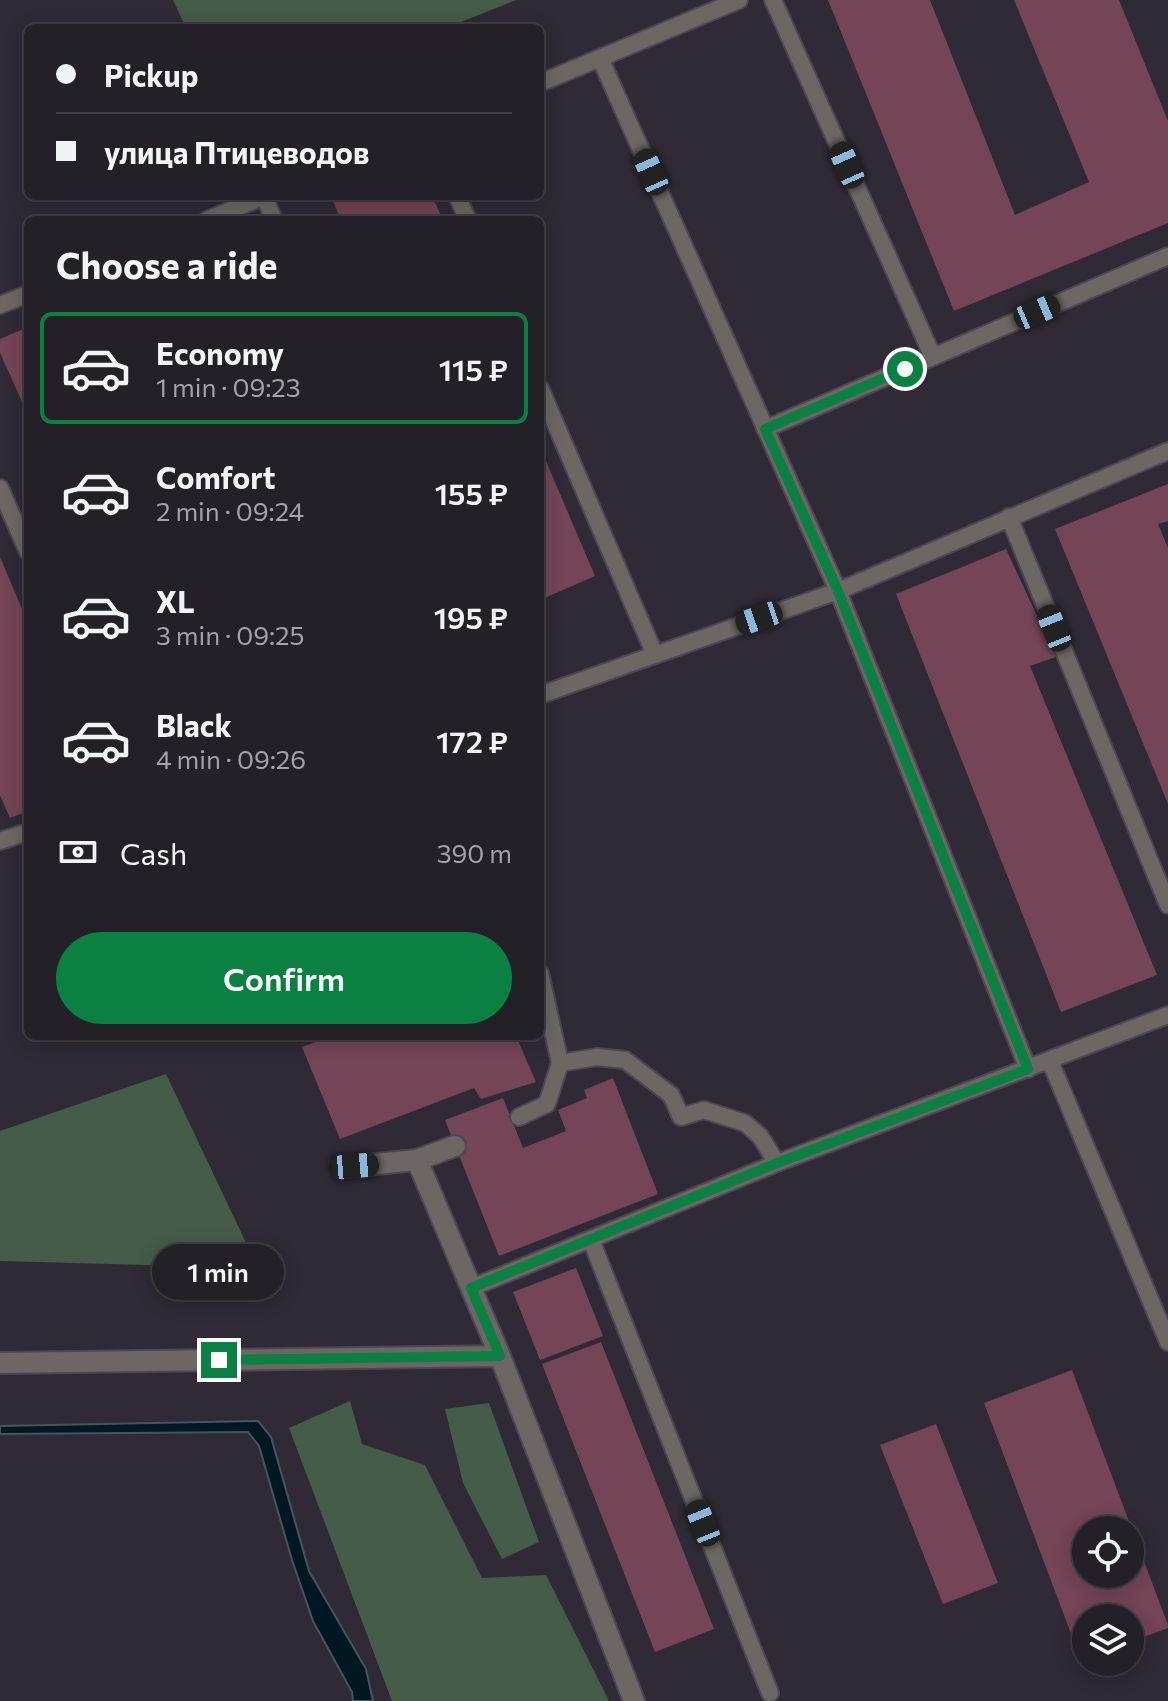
<!DOCTYPE html>
<meta charset="utf-8">
<style>
:root{--surface:#232028;--page:#2f2d34;--text:#f1f3f6;--muted:#a3a3a8;--line:#403e45;--accent:#0b8043}
body{margin:0;font-family:Commissioner,sans-serif;background:var(--page);color:var(--text);height:100vh;display:flex;flex-direction:column;font-size:30px;white-space:nowrap}
*{box-sizing:border-box;margin:0}
p{font-size:26px;color:var(--muted)}
.icon{flex:none;width:44px;height:44px;fill:none;stroke:currentColor;stroke-width:2;stroke-linecap:round;stroke-linejoin:round}
.map{position:relative;flex:1;overflow:hidden}
.drawer{position:absolute;left:24px;top:216px;width:520px;height:824px;display:flex;flex-direction:column;background:var(--surface);border-radius:12px;box-shadow:0 4px 20px #0003,0 0 0 2px var(--line)}
.drawer>*{flex:none}
.banner{position:absolute;left:24px;top:24px;width:520px;height:176px;border-radius:12px;box-shadow:0 4px 20px #0003,0 0 0 2px var(--line);display:grid;align-content:center;height:176px;padding:0 32px;background:var(--surface)}
.fabs{position:absolute;left:1072px;top:1516px;display:grid;gap:16px}
.fabs a{display:grid;place-items:center;width:72px;height:72px;border-radius:50%;background:var(--surface);box-shadow:0 4px 20px #0003,0 0 0 2px var(--line);font-size:40px}
.end{position:absolute;width:36px;height:36px;margin:-18px;border:10px solid #0b8043;background:#fff;box-shadow:0 0 0 4px #fff}
.from{border-radius:50%}
.bubble{position:absolute;height:56px;border-radius:28px;background:var(--surface);box-shadow:0 4px 20px #0003,0 0 0 2px var(--line);font-size:26px;font-weight:600;line-height:56px;text-align:center}
.car{position:absolute;width:24px;height:48px;margin:-24px -12px;border-radius:10px;box-shadow:0 0 6px 2px #0007;background:linear-gradient(#222 24%,#8ab4d8 0 40%,#222 0 76%,#8ab4d8 0 86%,#222 0)}
.banner b{display:flex;align-items:center;gap:28px;height:76px;font-size:30px}
.banner b+b{border-top:2px solid var(--line)}
.banner i{width:20px;height:20px;background:var(--text)}
ul{padding:0;list-style:none}
li{display:flex;align-items:center;gap:24px;height:112px;margin:0 16px 12px;padding:0 16px;border:4px solid transparent;border-radius:12px}
li div{flex:1}
li b{display:block;font-size:30px}
li em{font-style:normal;font-weight:600}
li.current{border-color:var(--accent)}
li>.icon{width:72px;height:72px;stroke-width:1.5}
h2{padding:0 32px;font-size:36px;line-height:96px}
.pay{display:flex;align-items:center;gap:20px;height:88px;padding:0 32px;font-size:30px}
.pay p{margin-inline-start:auto}
.action{display:flex;gap:16px;margin-top:auto;padding:16px 32px}
.action a{flex:1;height:92px;border-radius:48px;background:var(--accent);color:#fff;font-size:32px;font-weight:600;line-height:92px;text-align:center}
.map>svg:first-child{display:block}
.green{fill:#445c48}
.water{fill:#001822;stroke:#45555e;stroke-width:2}
.building{fill:#734556;fill-rule:evenodd}
.lines{fill:none;stroke-linecap:round;stroke-linejoin:round}
.service-casing{stroke:#4c4752;stroke-width:20}
.minor-casing{stroke:#4c4752;stroke-width:24}
.service{stroke:#6d6764;stroke-width:16}
.minor{stroke:#6d6764;stroke-width:20}
.route{stroke:#0b8043;stroke-width:10}
</style>
<div class="map">
<svg width="1168" height="1701" viewBox="0 0 1168 1701">
<rect width="100%" height="100%" fill="#2f2a35"/>
<path class="green" d="M173,0H516L446,28H186Z
M166,1074L258,1268L0,1261V1131Z
M350,1401L362,1444L425,1465L482,1578L546,1575L609,1701H392L289,1428Z
M489,1403L539,1542L502,1559L463,1483L445,1409Z"/>
<path class="water" d="M258,1421L271,1437L309,1571L366,1669L373,1701H353L352,1692L313,1621L292,1560L259,1446L248,1432L0,1434V1426Z"/>
<path class="building" d="M828,0H930L1015,215L1089,182L1014,0H1119L1168,121V223L954,311Z
M343,196H432L443,220H341L333,201Z
M28,327V415L0,353V339Z
M540,447L595,576L540,600Z
M1168,484V521L1158,524L1168,548V804L1055,529Z
M1006,549L1056,657L1030,666L1157,975L1061,1012L896,594Z
M0,557L28,623V811L10,818L0,795Z
M331,1036H516L536,1082L481,1099L474,1088L340,1139L302,1047Z
M613,1078L658,1194L499,1256L445,1120L503,1098L523,1148L566,1131L558,1110L587,1098L584,1090Z
M576,1268L603,1336L540,1360L513,1292Z
M601,1342L714,1629L655,1652L542,1364Z
M1072,1370L1168,1625V1628L1130,1642V1618H1086V1658L1081,1660L984,1403ZM1086,1530H1130V1574H1086Z
M936,1424L998,1583L943,1604L880,1445Z"/>
<g class="lines">
<defs>
<path id="service" d="M773,0L933,357
M600,58L739,0
M540,83L600,58L838,591L540,695
M264,196L274,220
M457,196L468,220
M207,220L265,196
M0,305L28,294
M540,388L655,655
M765,429L1168,256
M0,488L28,552
M1009,517L1168,905
M0,841L28,832
M540,973L560,1063L597,1057L625,1060L671,1095L681,1117L704,1110L745,1123L760,1136L777,1163
M1050,1061L1168,1342
M1028,1069L838,591L1168,451
M519,1117L547,1104L560,1063
M591,1240L770,1693
M471,1288L777,1163L1168,1015"/>
<path id="minor" d="M455,1146L417,1160L500,1356L634,1701
M355,1166L417,1160
M0,1363L500,1356"/>
</defs>
<use href="#service" class="service-casing"/>
<use href="#minor" class="minor-casing"/>
<use href="#service" class="service"/>
<use href="#minor" class="minor"/>
</g>
<g class="lines">
<path class="route" d="M219,1360L500,1356L471,1288L777,1163L1028,1069L838,591L765,429L905,369"/>
</g>
</svg>
<div class="fabs">
<a><svg class="icon" aria-label="locate" viewBox="0 0 24 24"><circle cx="12" cy="12" r="6"/><path d="M12 2v4M12 18v4M2 12h4M18 12h4"/></svg></a>
<a><svg class="icon" aria-label="layers" viewBox="0 0 24 24"><path d="M12 4l9 5-9 5-9-5zM3 14l9 5 9-5"/></svg></a>
</div>
<i class="end from" style="left:905px;top:369px"></i>
<i class="end" style="left:219px;top:1360px"></i>
<div class="bubble" style="left:152px;top:1244px;width:132px">1 min</div>
<i class="car" style="left:847px;top:165px;rotate:336deg"></i>
<i class="car" style="left:651px;top:172px;rotate:336deg"></i>
<i class="car" style="left:1037px;top:312px;rotate:67deg"></i>
<i class="car" style="left:759px;top:618px;rotate:251deg"></i>
<i class="car" style="left:1054px;top:628px;rotate:338deg"></i>
<i class="car" style="left:355px;top:1166px;rotate:85deg"></i>
<i class="car" style="left:703px;top:1523px;rotate:338deg"></i>
<div class="banner">
<b><i class="from"></i>Pickup</b>
<b><i></i>улица Птицеводов</b>
</div>
<section class="drawer">
<h2>Choose a ride</h2>
<ul>
<li class="current"><svg class="icon" aria-label="car" viewBox="0 0 24 24"><path d="M5 17H2v-5l4-1 3-4h7l3 4 3 1v5h-3M9 17h6M6 11h13"/><circle cx="7" cy="17" r="2"/><circle cx="17" cy="17" r="2"/></svg><div><b>Economy</b><p>1 min · 09:23</p></div><em>115 ₽</em></li>
<li><svg class="icon" aria-label="car" viewBox="0 0 24 24"><path d="M5 17H2v-5l4-1 3-4h7l3 4 3 1v5h-3M9 17h6M6 11h13"/><circle cx="7" cy="17" r="2"/><circle cx="17" cy="17" r="2"/></svg><div><b>Comfort</b><p>2 min · 09:24</p></div><em>155 ₽</em></li>
<li><svg class="icon" aria-label="car" viewBox="0 0 24 24"><path d="M5 17H2v-5l4-1 3-4h7l3 4 3 1v5h-3M9 17h6M6 11h13"/><circle cx="7" cy="17" r="2"/><circle cx="17" cy="17" r="2"/></svg><div><b>XL</b><p>3 min · 09:25</p></div><em>195 ₽</em></li>
<li><svg class="icon" aria-label="car" viewBox="0 0 24 24"><path d="M5 17H2v-5l4-1 3-4h7l3 4 3 1v5h-3M9 17h6M6 11h13"/><circle cx="7" cy="17" r="2"/><circle cx="17" cy="17" r="2"/></svg><div><b>Black</b><p>4 min · 09:26</p></div><em>172 ₽</em></li>
</ul>
<div class="pay"><svg class="icon" aria-label="cash" viewBox="0 0 24 24"><path d="M3 7h18v10H3z"/><circle cx="12" cy="12" r="2"/></svg>Cash<p>390 m</p></div>
<div class="action"><a>Confirm</a></div>
</section>
</div>
